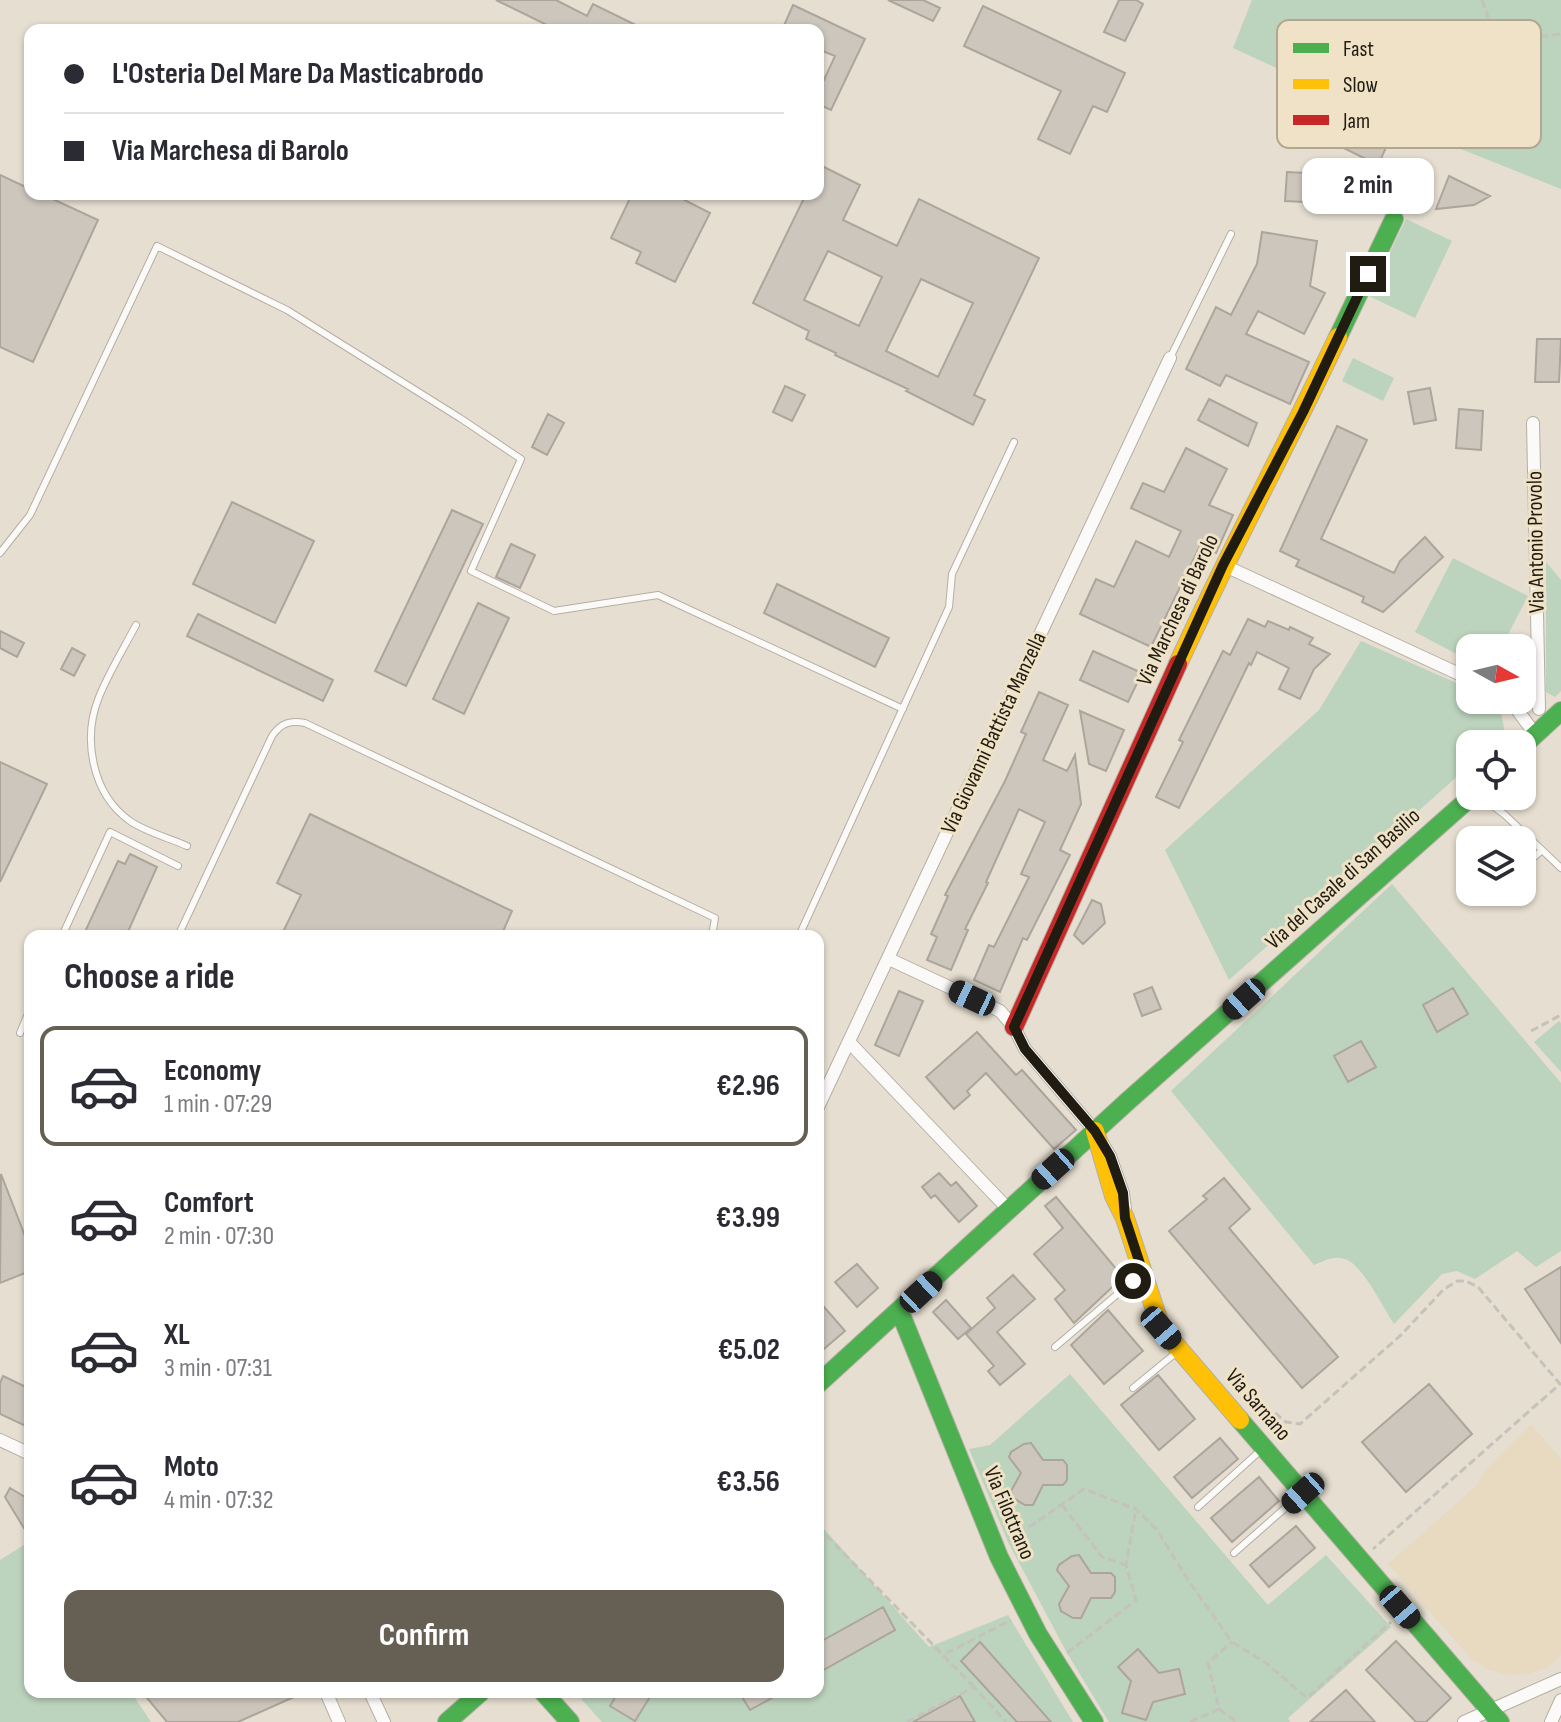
<!DOCTYPE html>
<meta charset="utf-8">
<style>
:root{--surface:#fff;--page:#f7f7f7;--text:#2b2b33;--muted:#7c7c81;--line:#e1e1e2;--accent:#666054}
body{margin:0;font-family:"Sofia Sans Condensed",sans-serif;background:var(--page);color:var(--text);height:100vh;display:flex;flex-direction:column;font-size:30px;white-space:nowrap}
*{box-sizing:border-box;margin:0}
p{font-size:26px;color:var(--muted)}
.icon{flex:none;width:44px;height:44px;fill:none;stroke:currentColor;stroke-width:2;stroke-linecap:round;stroke-linejoin:round}
.map{position:relative;flex:1;overflow:hidden}
.details{position:absolute;left:24px;top:930px;width:800px;height:768px;display:flex;flex-direction:column;background:var(--surface);border-radius:16px;box-shadow:0 2px 6px #0004}
.details>*{flex:none}
.banner{position:absolute;left:24px;top:24px;width:800px;height:176px;border-radius:16px;box-shadow:0 2px 6px #0004;display:grid;align-content:center;height:176px;padding:0 40px;background:var(--surface)}
.needle{width:52px;rotate:98deg}
.tools{position:absolute;left:1456px;top:634px;display:grid;gap:16px}
.tools a{display:grid;place-items:center;width:80px;height:80px;border-radius:16px;background:var(--surface);box-shadow:0 2px 6px #0004;font-size:40px}
.end{position:absolute;width:36px;height:36px;margin:-18px;border:10px solid #211c12;background:#fff;box-shadow:0 0 0 4px #fff}
.from{border-radius:50%}
.bubble{position:absolute;height:56px;border-radius:16px;background:var(--surface);box-shadow:0 2px 6px #0004;font-size:26px;font-weight:700;line-height:56px;text-align:center}
.car{position:absolute;width:24px;height:48px;margin:-24px -12px;border-radius:10px;box-shadow:0 0 6px 2px #0007;background:linear-gradient(#222 24%,#8ab4d8 0 40%,#222 0 76%,#8ab4d8 0 86%,#222 0)}
.banner b{display:flex;align-items:center;gap:28px;height:76px;font-size:30px}
.banner b+b{border-top:2px solid var(--line)}
.banner i{width:20px;height:20px;background:var(--text)}
ul{padding:0;list-style:none}
li{display:flex;align-items:center;gap:24px;height:120px;margin:0 16px 12px;padding:0 24px;border:4px solid transparent;border-radius:16px}
li div{flex:1}
li b{display:block;font-size:30px}
li em{font-style:normal;font-weight:700}
li.on{border-color:var(--accent)}
li>.icon{width:72px;height:72px;stroke-width:1.5}
h2{padding:0 40px;font-size:36px;line-height:96px}
.action{display:flex;gap:16px;margin-top:auto;padding:16px 40px}
.action a{flex:1;height:92px;border-radius:16px;background:var(--accent);color:#fff;font-size:32px;font-weight:700;line-height:92px;text-align:center}
.map>svg:first-child{display:block}
.built{fill:#e7dac1}
.green{fill:#bcd3bd}
.building{fill:#cdc6bc;stroke:#aca59b;stroke-width:2;fill-rule:evenodd}
.lines{fill:none;stroke-linecap:round;stroke-linejoin:round}
.lane-casing{stroke:#b4afa4;stroke-width:8}
.street-casing{stroke:#b4afa4;stroke-width:14}
.fast-casing{stroke:#b4afa4;stroke-width:20}
.slow-casing{stroke:#b4afa4;stroke-width:20}
.jam-casing{stroke:#b4afa4;stroke-width:20}
.path{stroke:#c4c2bb;stroke-width:3;stroke-dasharray:8 4;stroke-linecap:butt}
.lane{stroke:#fbfaf8;stroke-width:6}
.street{stroke:#fbfaf8;stroke-width:12}
.fast{stroke:#4caf50;stroke-width:18}
.slow{stroke:#ffc107;stroke-width:18}
.jam{stroke:#c62828;stroke-width:18}
.route{stroke:#211c12;stroke-width:10}
.labels{text-anchor:middle;dominant-baseline:central;stroke-width:6;stroke-linejoin:round;paint-order:stroke}
.street-label{font-size:22px;fill:#211c12;stroke:#efe2c7}
.key{fill:#efe2c7;stroke:#b1a791;stroke-width:2}
.key-label{font-size:22px;fill:#211c12}
</style>
<div class="map">
<svg width="1561" height="1722" viewBox="0 0 1561 1722">
<rect width="100%" height="100%" fill="#e6ded0"/>
<path class="built" d="M1531,1424L1561,1459V1655L1549,1667L1529,1674L1509,1675L1489,1670L1471,1659L1388,1564L1476,1486L1490,1465Z"/>
<path class="green" d="M1252,0H1561V189L1398,124L1233,48Z
M1406,219L1452,241L1415,318L1369,296Z
M1353,358L1394,378L1383,401L1342,381Z
M1453,558L1528,596L1501,648H1470V661L1415,632Z
M1546,562L1561,580V691L1555,697L1546,692Z
M1361,641L1470,689V700L1499,702L1505,733L1493,744H1470V765L1229,980L1165,850L1319,710Z
M1392,884L1561,1083V1251L1536,1267L1517,1251L1475,1279L1457,1271L1442,1274L1394,1324C1384,1309 1362,1264 1345,1259C1334,1255 1323,1261 1314,1265L1171,1091Z
M1559,1021L1561,1023V1072L1534,1042Z
M1070,1374L1268,1605L1326,1555L1391,1627L1288,1718L1290,1722H1109L1067,1653L1008,1542L969,1449L990,1445Z
M818,1522L929,1647L1008,1615L1073,1722H602L575,1692H818Z
M24,1545L30,1553V1692H131L151,1722H0V1560Z"/>
<path class="building" d="M496,0H556L587,16L593,4L646,30H557Z
M888,0H923L940,8L933,21Z
M1119,0H1136L1143,4L1125,41L1104,32Z
M793,5L865,39L831,110L818,104V77L824,80L835,56L818,49V30H782Z
M983,6L1125,73L1107,112L1093,106L1070,154L1038,139L1061,91L964,46Z
M1320,104L1390,139L1378,165L1307,130Z
M818,164L860,185L843,220L897,246L919,199L1039,258L974,395L985,400L973,425L906,391L908,389L835,355L836,353L806,339L809,331L753,303L806,194H818ZM828,251L882,277L859,326L804,300ZM921,279L973,303L938,377L886,351Z
M1287,172L1364,176L1363,205L1285,201Z
M0,175L30,189V194H42L98,220L33,362L0,347Z
M1449,176L1490,196L1474,205L1436,209Z
M632,194H673L710,213L675,282L636,263L641,252L611,238Z
M1262,232L1317,241L1310,286L1325,293L1304,334L1258,311L1246,334L1309,362L1290,404L1226,375L1220,386L1186,369L1216,307L1231,315L1257,264Z
M1537,339H1561L1559,382H1535Z
M785,386L805,395L792,421L773,412Z
M1430,388L1436,420L1414,424L1408,392Z
M1209,399L1257,423L1248,446L1198,420Z
M1459,409L1483,411L1481,450L1456,448Z
M548,414L564,423L547,455L532,447Z
M1337,426L1367,440L1321,539L1394,573L1400,561L1425,537L1443,557L1383,612L1362,602L1364,597L1296,566L1299,560L1280,551Z
M1186,448L1227,469L1209,505L1233,515L1216,553L1200,546L1151,647L1080,614L1096,579L1114,587L1136,541L1169,557L1181,531L1131,508L1143,483L1164,492Z
M232,502L314,541L275,623L193,584Z
M452,510L483,524L406,686L375,671Z
M511,544L535,555L520,588L496,577Z
M777,584L889,638L875,667L764,613Z
M478,603L509,618L464,714L433,699Z
M198,614L333,680L323,701L187,636Z
M1248,619L1265,627L1268,621L1289,630L1290,627L1313,638L1309,644L1330,654L1314,669L1300,699L1279,689L1289,668L1257,652L1251,665L1249,663L1179,808L1156,797L1183,742L1179,740L1223,651L1230,655Z
M0,631L24,643L17,657L0,648Z
M72,648L85,655L74,676L61,669Z
M1093,651L1142,673L1128,702L1080,680Z
M1039,692L1068,705L1043,760L1067,771L1075,755L1081,804L1060,850L1070,855L1027,940L1023,938L1000,992L974,980L989,945L994,947L1029,877L1021,874L1045,822L1019,809L986,882L988,883L965,929L968,930L951,970L927,960L937,937L931,934L948,896L945,895L1005,781L1026,734L1021,732Z
M1080,711L1124,730L1106,771L1089,764Z
M0,762L47,784L0,882Z
M310,814L512,911L501,936H281L301,895L277,883Z
M130,854L157,867L126,936H83L118,861L125,864Z
M1092,900L1101,904L1105,923L1083,944L1074,935Z
M1152,987L1161,1009L1142,1016L1134,994Z
M1453,988L1468,1014L1437,1032L1423,1005Z
M899,991L923,1001L899,1056L875,1045Z
M977,1032L1016,1075L1022,1070L1076,1130L1054,1149L986,1073L967,1091L970,1095L954,1109L926,1077Z
M1361,1041L1376,1067L1348,1082L1334,1056Z
M939,1173L951,1186L956,1182L977,1206L959,1222L935,1195L931,1198L922,1187Z
M1,1174L30,1249V1271L0,1283Z
M1224,1178L1250,1209L1229,1228L1338,1357L1302,1388L1169,1231L1207,1199L1203,1196Z
M1056,1197L1123,1277L1074,1323L1055,1299L1065,1290L1034,1254L1063,1228L1045,1206Z
M857,1264L878,1288L857,1307L835,1282Z
M1561,1267V1343L1525,1289Z
M1013,1275L1035,1299L997,1332L1025,1364L1000,1385L988,1371L994,1366L966,1334L995,1308L987,1298Z
M818,1300L845,1331L818,1354Z
M946,1300L971,1328L958,1339L933,1312Z
M1108,1310L1143,1351L1104,1384L1071,1345Z
M1158,1375L1195,1419L1159,1450L1121,1405Z
M3,1376L30,1389V1428L0,1414V1383Z
M1429,1384L1472,1434L1406,1492L1362,1442Z
M1220,1438L1238,1459L1192,1498L1174,1477Z
M1031,1443L1043,1460H1063L1067,1465V1480L1063,1485H1043L1033,1505H1025L1013,1498L1011,1491L1021,1473L1009,1457L1011,1452L1024,1444Z
M1259,1477L1279,1501L1232,1542L1211,1518Z
M10,1488L30,1500V1538L5,1497Z
M1296,1526L1315,1548L1269,1587L1250,1565Z
M1079,1555L1091,1573H1111L1115,1577V1592L1111,1598H1091L1081,1618H1073L1061,1611L1059,1604L1069,1586L1057,1570L1059,1565L1072,1556Z
M883,1607L895,1630L818,1673V1643Z
M1396,1641L1451,1698L1426,1722H1416L1366,1670Z
M980,1642L1051,1722H1017L961,1661Z
M1138,1649L1159,1673L1179,1669L1185,1694L1153,1702L1146,1720L1122,1713L1131,1681L1118,1667Z
M1346,1690L1375,1722H1310Z
M142,1692H305L238,1722H167Z
M618,1692H653L635,1721L610,1706Z
M739,1692H783L750,1710Z
M960,1696L975,1722H913Z"/>
<g class="lines">
<defs>
<path id="lane" d="M1170,358L1231,234
M0,553L30,515L157,246L287,310L460,418L521,459L471,571L554,611L658,595L903,709
M136,625C124,648 109,672 99,697C82,739 92,794 130,821C146,832 169,838 187,846
M1480,796L1505,815L1561,868
M1522,868L1542,850
M62,936L110,832L178,866
M178,936L272,736C281,723 290,720 305,723L715,918L712,936
M799,936L949,607L952,574L1014,442
M20,1033L30,1009
M1055,1347L1140,1275
M1133,1388L1177,1352
M1198,1507L1261,1450
M1234,1553L1300,1495"/>
<path id="street" d="M1533,423L1539,709
M1223,565L1470,679
M1510,700L1535,734
M889,959L1000,1011L1014,1027L1025,1049L1095,1131L1110,1156L1123,1193L1125,1209
M849,1042L1009,1210
M818,1107L1170,358
M0,1440L30,1454
M326,1692L339,1722
M370,1692L384,1722
M1464,1722L1561,1679
M1551,1722L1561,1700"/>
<path id="fast" d="M1338,337L1394,219
M1522,747L1561,711
M900,1312L999,1557L1038,1634L1094,1722
M818,1384L1129,1100L1472,796
M1240,1420L1500,1722
M543,1692L570,1722
M447,1722L481,1692"/>
<path id="slow" d="M1178,664C1228,554 1286,447 1338,337
M1095,1131L1114,1196L1125,1218L1161,1328L1240,1420"/>
<path id="jam" d="M1014,1027L1178,664"/>
</defs>
<use href="#lane" class="lane-casing"/>
<use href="#street" class="street-casing"/>
<use href="#fast" class="fast-casing"/>
<use href="#slow" class="slow-casing"/>
<use href="#jam" class="jam-casing"/>
<path class="path" d="M1482,0L1493,32L1507,41L1561,34
M1531,1031L1561,1015
M1275,1413L1286,1422L1300,1424L1401,1335L1443,1290L1457,1281H1466L1478,1287L1560,1384L1373,1549
M1062,1505L1102,1557L1126,1565
M818,1527L943,1655
M1009,1541L1084,1489L1136,1509L1157,1530L1190,1583L1232,1642L1266,1663L1307,1698L1391,1622
M1067,1653L1136,1600L1126,1565L1136,1509
M974,1687L943,1655L1011,1620
M1219,1709L1237,1722
M907,1722L974,1687L1006,1722
M1190,1722L1219,1709L1208,1663L1232,1642"/>
<use href="#lane" class="lane"/>
<use href="#street" class="street"/>
<use href="#fast" class="fast"/>
<use href="#slow" class="slow"/>
<use href="#jam" class="jam"/>
</g>
<g class="lines">
<path class="route" d="M1133,1281L1143,1273L1125,1218L1123,1193L1110,1156L1095,1131L1025,1049L1014,1027L1223,565L1303,412L1368,274"/>
</g>
<g class="labels">
<g class="street-label">
<text transform="translate(1536 542) rotate(-91)">Via Antonio Provolo</text>
<text transform="translate(1178 610) rotate(-65)">Via Marchesa di Barolo</text>
<text transform="translate(994 733) rotate(-65)">Via Giovanni Battista Manzella</text>
<text transform="translate(1343 879) rotate(-42)">Via del Casale di San Basilio</text>
<text transform="translate(1258 1405) rotate(49)">Via Sarnano</text>
<text transform="translate(1009 1513) rotate(67)">Via Filottrano</text>
</g>
</g>
<rect x="1277" y="20" width="264" height="128" rx="12" class="key"/>
<rect x="1293" y="43" width="36" height="10" fill="#4caf50"/>
<rect x="1293" y="79" width="36" height="10" fill="#ffc107"/>
<rect x="1293" y="115" width="36" height="10" fill="#c62828"/>
<g class="key-label">
<text x="1343" y="56">Fast</text>
<text x="1343" y="92">Slow</text>
<text x="1343" y="128">Jam</text>
</g>
</svg>
<div class="tools">
<a><svg class="needle" viewBox="-14 -14 28 28"><path d="M0-13l5 13h-10z" fill="#e53935"/><path d="M0 13l5-13h-10z" fill="#7c7c81"/></svg></a>
<a><svg class="icon" aria-label="locate" viewBox="0 0 24 24"><circle cx="12" cy="12" r="6"/><path d="M12 2v4M12 18v4M2 12h4M18 12h4"/></svg></a>
<a><svg class="icon" aria-label="layers" viewBox="0 0 24 24"><path d="M12 4l9 5-9 5-9-5zM3 14l9 5 9-5"/></svg></a>
</div>
<i class="end from" style="left:1133px;top:1281px"></i>
<i class="end" style="left:1368px;top:274px"></i>
<div class="bubble" style="left:1302px;top:158px;width:132px">2 min</div>
<i class="car" style="left:972px;top:998px;rotate:295deg"></i>
<i class="car" style="left:1244px;top:999px;rotate:228deg"></i>
<i class="car" style="left:1053px;top:1169px;rotate:228deg"></i>
<i class="car" style="left:921px;top:1292px;rotate:47deg"></i>
<i class="car" style="left:1161px;top:1328px;rotate:139deg"></i>
<i class="car" style="left:1303px;top:1493px;rotate:228deg"></i>
<i class="car" style="left:1400px;top:1607px;rotate:139deg"></i>
<div class="banner">
<b><i class="from"></i>L'Osteria Del Mare Da Masticabrodo</b>
<b><i></i>Via Marchesa di Barolo</b>
</div>
<section class="details">
<h2>Choose a ride</h2>
<ul>
<li class="on"><svg class="icon" aria-label="car" viewBox="0 0 24 24"><path d="M5 17H2v-5l4-1 3-4h7l3 4 3 1v5h-3M9 17h6M6 11h13"/><circle cx="7" cy="17" r="2"/><circle cx="17" cy="17" r="2"/></svg><div><b>Economy</b><p>1 min · 07:29</p></div><em>€2.96</em></li>
<li><svg class="icon" aria-label="car" viewBox="0 0 24 24"><path d="M5 17H2v-5l4-1 3-4h7l3 4 3 1v5h-3M9 17h6M6 11h13"/><circle cx="7" cy="17" r="2"/><circle cx="17" cy="17" r="2"/></svg><div><b>Comfort</b><p>2 min · 07:30</p></div><em>€3.99</em></li>
<li><svg class="icon" aria-label="car" viewBox="0 0 24 24"><path d="M5 17H2v-5l4-1 3-4h7l3 4 3 1v5h-3M9 17h6M6 11h13"/><circle cx="7" cy="17" r="2"/><circle cx="17" cy="17" r="2"/></svg><div><b>XL</b><p>3 min · 07:31</p></div><em>€5.02</em></li>
<li><svg class="icon" aria-label="car" viewBox="0 0 24 24"><path d="M5 17H2v-5l4-1 3-4h7l3 4 3 1v5h-3M9 17h6M6 11h13"/><circle cx="7" cy="17" r="2"/><circle cx="17" cy="17" r="2"/></svg><div><b>Moto</b><p>4 min · 07:32</p></div><em>€3.56</em></li>
</ul>
<div class="action"><a>Confirm</a></div>
</section>
</div>
